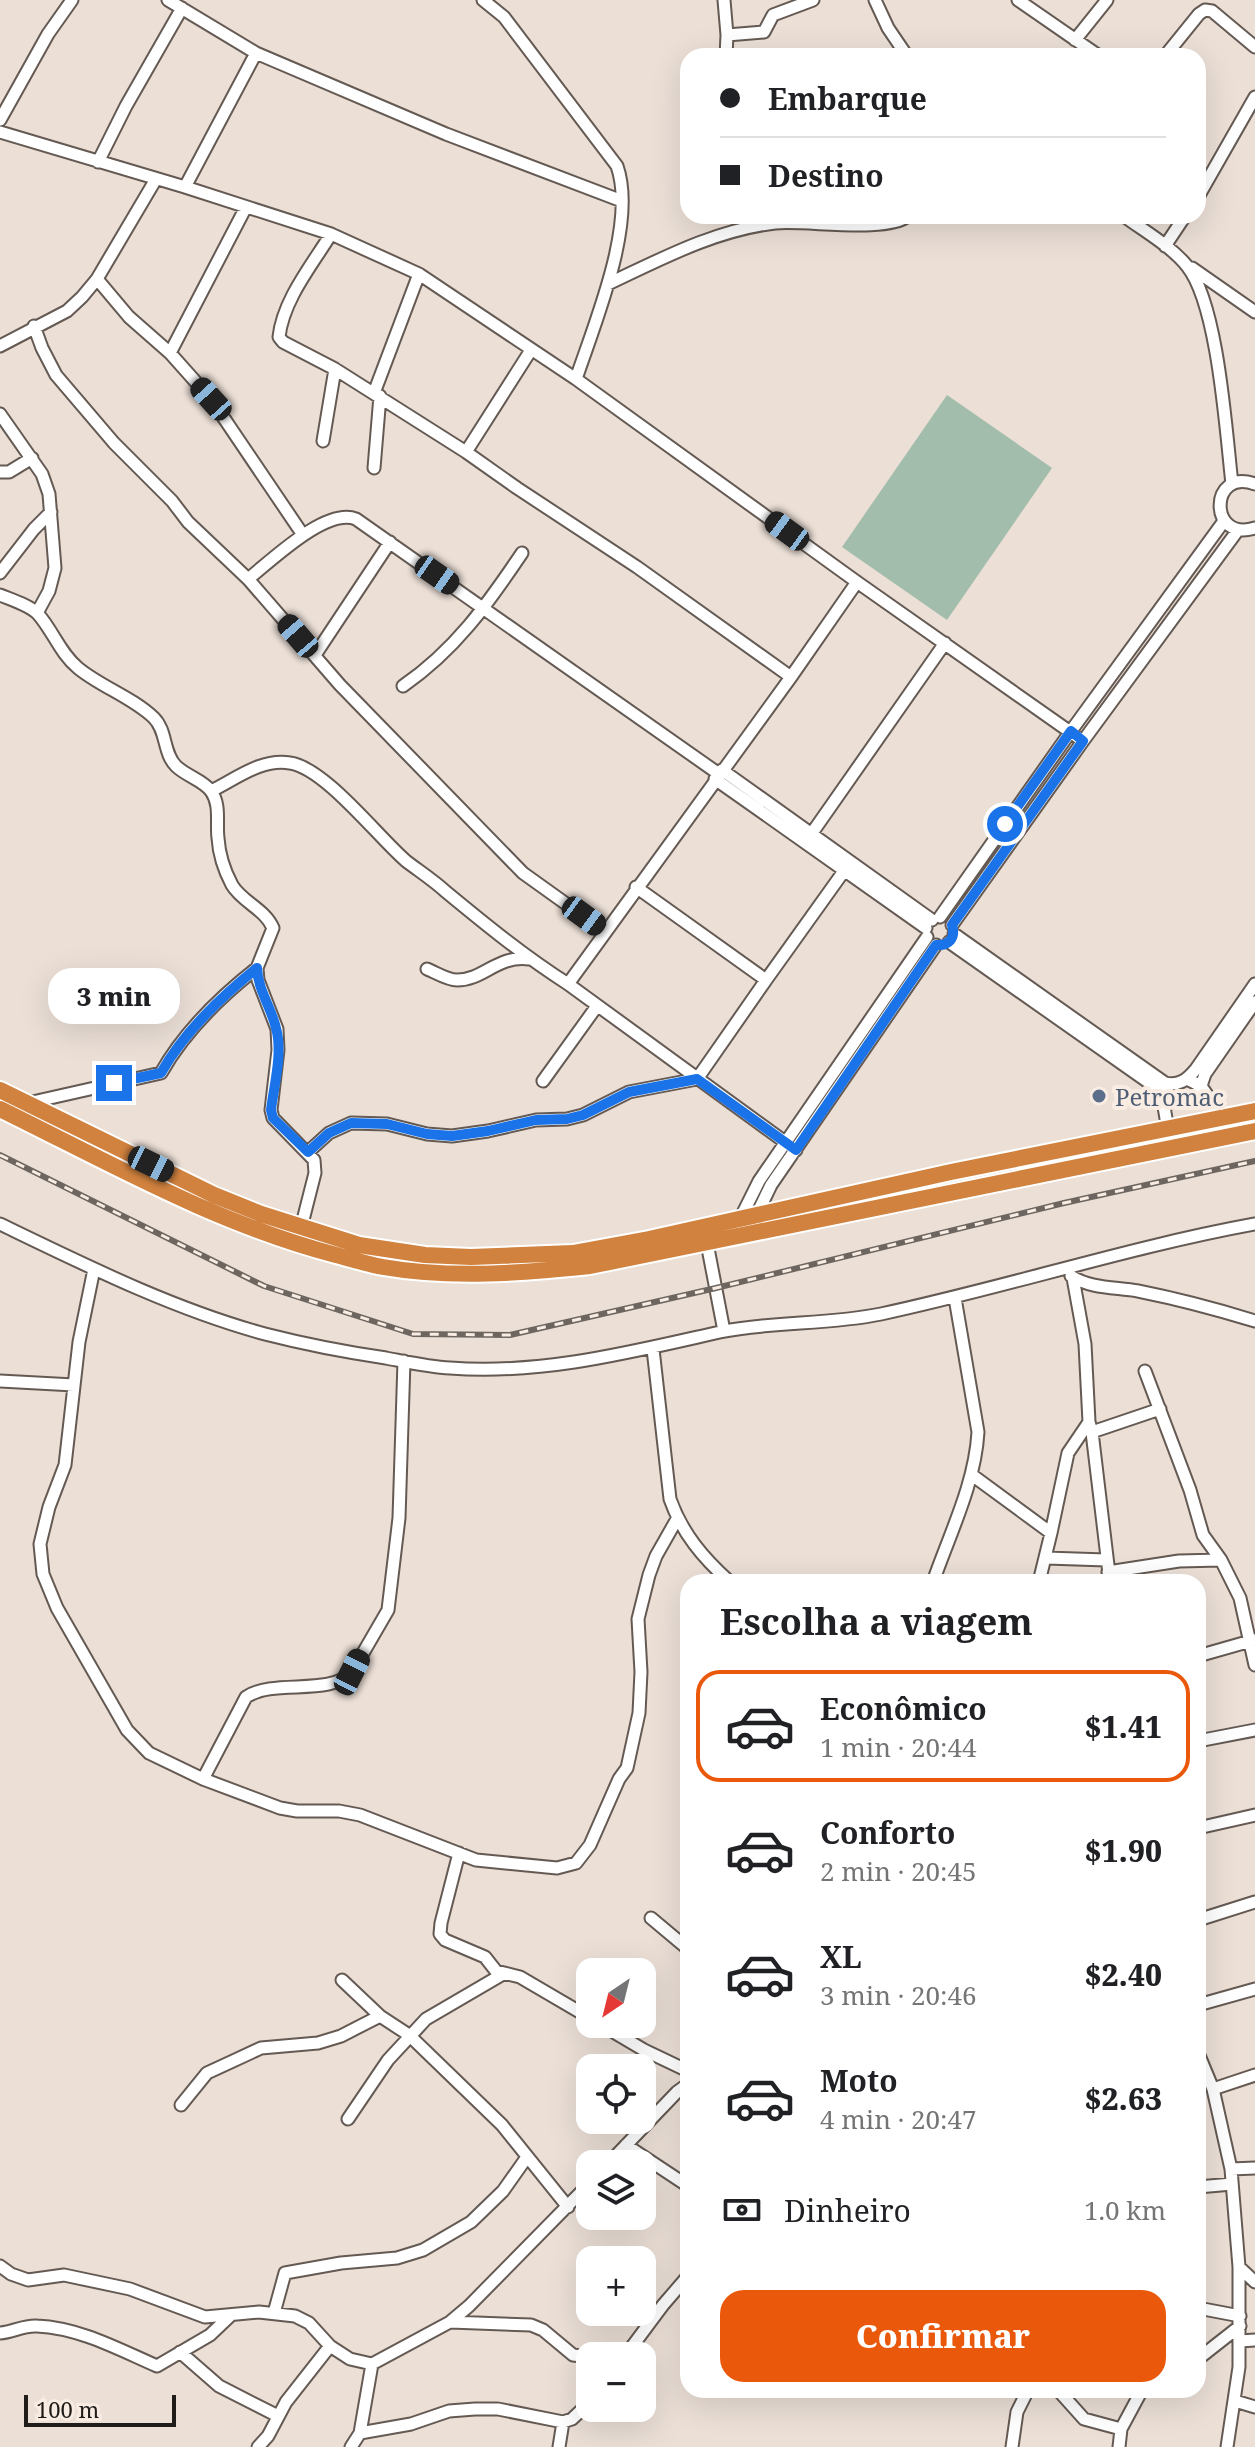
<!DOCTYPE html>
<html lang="pt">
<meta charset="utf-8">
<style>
:root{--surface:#fff;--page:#f2f2f2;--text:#202124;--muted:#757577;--line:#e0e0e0;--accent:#ea580c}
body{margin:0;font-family:"Noto Serif",serif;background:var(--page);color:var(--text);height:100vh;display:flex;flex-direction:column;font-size:30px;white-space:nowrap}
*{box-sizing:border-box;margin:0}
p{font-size:26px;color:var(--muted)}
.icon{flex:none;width:44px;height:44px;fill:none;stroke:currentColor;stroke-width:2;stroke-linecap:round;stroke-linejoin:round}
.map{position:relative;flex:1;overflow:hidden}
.drawer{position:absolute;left:680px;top:1574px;width:526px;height:824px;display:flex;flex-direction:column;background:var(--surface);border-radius:24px;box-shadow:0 8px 32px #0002}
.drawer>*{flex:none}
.hud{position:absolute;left:680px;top:48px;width:526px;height:176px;border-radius:24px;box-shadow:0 8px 32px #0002;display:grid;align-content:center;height:176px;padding:0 40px;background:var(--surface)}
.needle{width:52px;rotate:215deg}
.buttons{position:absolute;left:576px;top:1958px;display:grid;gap:16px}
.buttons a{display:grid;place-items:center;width:80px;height:80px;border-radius:16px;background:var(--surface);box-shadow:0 8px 32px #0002;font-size:40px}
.scale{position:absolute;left:24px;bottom:20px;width:152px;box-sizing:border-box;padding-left:8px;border:4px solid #201c19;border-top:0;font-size:22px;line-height:28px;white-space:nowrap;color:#201c19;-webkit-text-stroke:6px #f9ece3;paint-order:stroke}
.end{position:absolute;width:36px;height:36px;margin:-18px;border:10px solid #1a73e8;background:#fff;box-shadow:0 0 0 4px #fff}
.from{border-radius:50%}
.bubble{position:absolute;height:56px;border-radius:24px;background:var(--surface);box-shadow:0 8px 32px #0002;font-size:26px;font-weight:800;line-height:56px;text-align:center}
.car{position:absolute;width:24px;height:48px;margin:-24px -12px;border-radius:10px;box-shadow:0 0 6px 2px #0007;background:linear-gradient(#222 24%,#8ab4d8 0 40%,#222 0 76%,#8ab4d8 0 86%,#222 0)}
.hud b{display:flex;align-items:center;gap:28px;height:76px;font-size:30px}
.hud b+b{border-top:2px solid var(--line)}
.hud i{width:20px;height:20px;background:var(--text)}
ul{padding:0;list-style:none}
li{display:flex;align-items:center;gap:24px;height:112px;margin:0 16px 12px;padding:0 24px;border:4px solid transparent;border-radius:24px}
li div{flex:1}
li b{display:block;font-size:30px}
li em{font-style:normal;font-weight:800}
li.selected{border-color:var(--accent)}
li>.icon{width:72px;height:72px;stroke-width:1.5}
h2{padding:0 40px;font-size:36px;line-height:96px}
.pay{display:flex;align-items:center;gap:20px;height:88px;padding:0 40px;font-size:30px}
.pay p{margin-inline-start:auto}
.button{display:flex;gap:16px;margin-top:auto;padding:16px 40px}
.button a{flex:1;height:92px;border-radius:24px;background:var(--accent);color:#fff;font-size:32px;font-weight:800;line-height:92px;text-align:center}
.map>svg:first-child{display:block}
.green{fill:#a2bdac}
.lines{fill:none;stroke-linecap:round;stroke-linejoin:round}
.minor-casing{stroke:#645a53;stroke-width:15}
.highway-casing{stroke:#fff;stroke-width:20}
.minor{stroke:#fff;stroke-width:11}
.highway{stroke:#d1823f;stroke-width:16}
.rail-casing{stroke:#6d6660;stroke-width:6}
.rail{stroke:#f9ece3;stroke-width:3;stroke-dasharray:9;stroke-linecap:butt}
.route{stroke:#1a73e8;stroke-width:10}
.service-dot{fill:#5c6f8a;stroke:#f9ece3;stroke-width:3}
.labels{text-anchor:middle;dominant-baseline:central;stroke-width:8;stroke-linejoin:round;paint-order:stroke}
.service-label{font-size:24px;fill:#4e5e75;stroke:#f9ece3;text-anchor:start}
</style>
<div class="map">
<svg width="1255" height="2447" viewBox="0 0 1255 2447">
<rect width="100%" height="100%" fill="#ebdfd6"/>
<path class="green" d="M947,395L1052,468L947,620L842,547Z"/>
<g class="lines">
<defs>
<path id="minor" d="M168,0L256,53L446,134L622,201
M483,0L504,17L617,166C637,223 595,322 576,379
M724,0L727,35L726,56
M875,0L888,28L907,56
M1018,0L1099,56
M727,35L764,32L773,15L813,0
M1075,40L1107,0
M1165,56L1199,14L1205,10L1212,11L1255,47
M0,120L48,34L72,0
M0,132L185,187L331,234L419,274L576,379L857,582L1083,741
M98,162L126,106L182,8
M185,187L256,53
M1198,197L1255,97
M1124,216C1144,231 1171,246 1187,266C1218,304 1226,432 1232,484
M331,234C312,265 283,300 279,337L283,342L335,369L466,452L517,488L637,567L791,677
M1165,246L1185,216
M1192,268L1255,312
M97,279L129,317L170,353L211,399L303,535
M608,284C661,259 715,230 775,223C807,220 886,233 908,216
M34,326L42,348L56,375L114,443L172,501L188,522L248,579L340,685L523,873L604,931
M0,346L67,311L82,297L97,279L156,179
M170,353L246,207
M374,393L419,274
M0,414L42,474L49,494L55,568L49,591L37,613
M323,441L335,369
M466,452L531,350
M374,468L380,396
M0,472H9L32,458
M1255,484C1209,467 1208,543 1255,528
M0,573L34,529L51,512
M248,579C271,561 326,507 356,519L719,774
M0,595C12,600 29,605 38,614C53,631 60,653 78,668C101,687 132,697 154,718C167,731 163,753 176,766C186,776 203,780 211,791C221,805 216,823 218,838C219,854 224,870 232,885C242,902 265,909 273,928L257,968L258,980L277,1029L278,1050L271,1110L273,1118L314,1160L315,1173L301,1228
M315,655L390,542
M403,686C455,650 487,605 522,553
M722,770L932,920
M715,779L926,928
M211,791C236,779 261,758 290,763C325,768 378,837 406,861C419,871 433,880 445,891C485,924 524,956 568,984
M812,833L945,643
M636,887L766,980L844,871
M940,917L1071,731L1224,521
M952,925L1083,741L1238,530
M954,934L1165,1083C1179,1086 1187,1080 1196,1069L1255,984
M949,942L1171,1098C1186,1105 1195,1102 1201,1086L1187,1079
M427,969C437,973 447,980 457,980C484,980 497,955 529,959
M543,1081L597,1006
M1168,1092L1163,1101L1168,1130
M28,1103L161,1073C184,1032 220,997 257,968
M1223,1118L1201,1086L1205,1074L1255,1002
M796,1150L568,984L791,677L857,582
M308,1152L329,1133L351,1123L387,1124L427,1134L452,1136L488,1131L536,1120L567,1119L583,1115L629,1092L697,1079L766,980
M757,1214L771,1185L936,945
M741,1217L759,1181L927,937
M0,1224C85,1265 173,1309 265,1334C304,1344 345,1352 386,1358C407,1362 429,1367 450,1368C542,1375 631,1352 720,1332C773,1321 828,1325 881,1314C1007,1287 1129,1247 1255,1224
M706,1238L724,1331
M94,1269L79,1342L65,1465L49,1507L40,1544L43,1574L57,1608L127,1730L149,1753L203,1779L280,1808L297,1811H339L360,1815L476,1860L557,1868L576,1863L590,1845L619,1779L627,1768L639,1713L641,1672L638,1619L649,1575L656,1556L677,1519
M1071,1276C1091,1289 1116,1287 1138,1291C1178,1299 1216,1309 1255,1321
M1073,1278L1085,1344L1089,1422L1092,1432L1110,1582
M653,1349L670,1499C682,1533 703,1558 730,1582
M1145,1371L1190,1490L1203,1535L1221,1560L1240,1598L1255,1665
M0,1381L74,1385
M1092,1432L1160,1409
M972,1475L1051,1533L1039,1582
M1051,1533L1068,1453L1089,1422
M1046,1558L1106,1560
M1108,1572L1179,1561L1221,1560
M933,1582C950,1533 975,1484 978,1432L955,1298
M1198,1656L1254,1640
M1198,1741L1255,1730
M203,1779L246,1697C275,1678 329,1697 352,1672L388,1610L399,1518L404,1361
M1198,1828L1255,1815
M459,1853L441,1923L440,1934L445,1940L485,1957L496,1971L520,1977L590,2018
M651,1918L688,1949
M1198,1920L1255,1902
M342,1980L380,2016L409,2035L502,2125L568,2207
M1198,2005L1255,1989
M600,2024L644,2050L688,2071
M1198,2053L1213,2089L1231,2169L1239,2267V2367L1227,2447
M1213,2089L1255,2075
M181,2105L207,2073L233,2061L261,2048L318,2043L341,2036L380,2016
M348,2119L388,2060L426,2019L503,1974
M626,2145L688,2186
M608,2164L677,2092L688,2084
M1231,2169L1255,2168
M1198,2187L1232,2184
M0,2266L11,2274L28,2280L64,2275L130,2289L205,2317L259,2312L295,2316L309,2323L330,2346L350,2359L372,2364L450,2322L469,2306L590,2183
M1239,2267L1255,2282
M1198,2308L1240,2316
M274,2313L285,2273L341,2263L397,2258L423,2250L471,2222L503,2191L527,2157
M450,2322L531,2325L543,2330L573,2355L590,2357
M0,2333C13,2332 24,2325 37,2326C80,2328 118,2349 157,2366L210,2335L230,2316
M1240,2341L1255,2340
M180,2352L219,2386L278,2416
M625,2356L663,2305L688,2276
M1198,2359L1240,2326
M1058,2390L1084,2419L1121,2429
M1235,2401L1255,2407
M360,2433L411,2424L449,2411L475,2409H498L563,2422L572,2419L590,2402
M258,2447L268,2436L286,2402L330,2346
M351,2447L360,2433L372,2364
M559,2447L563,2422
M1012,2447L1017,2412L1028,2390
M1119,2447L1121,2429L1142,2390"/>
<path id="highway" d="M0,1090L214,1195L261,1214L359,1245L425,1255L471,1257L573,1253L649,1239L951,1172L1255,1111
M0,1109C110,1163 217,1224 336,1255C351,1259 367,1264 383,1267C452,1279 522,1273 590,1266L1255,1131"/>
</defs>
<use href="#minor" class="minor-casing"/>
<use href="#highway" class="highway-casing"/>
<use href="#minor" class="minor"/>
<use href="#highway" class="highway"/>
<defs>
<path id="rail" d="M0,1155L264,1286L413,1334L510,1335L716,1288L1064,1203L1255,1161"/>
</defs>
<use href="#rail" class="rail-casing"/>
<use href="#rail" class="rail"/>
</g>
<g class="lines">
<path class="route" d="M114,1083L161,1073C184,1032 220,998 257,968C258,990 271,1007 276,1028C283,1053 274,1085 271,1110L273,1118L308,1152L329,1133L351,1123L387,1124L427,1134L452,1136L488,1131L536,1120L567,1119L583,1115L629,1092L697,1079L796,1150L936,945C949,946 956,938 952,925L1083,741L1071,731L1005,824"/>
</g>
<circle class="service-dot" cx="1099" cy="1096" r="8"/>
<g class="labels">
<g class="service-label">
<text x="1115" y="1096">Petromac</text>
</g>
</g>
</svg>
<div class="buttons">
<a><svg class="needle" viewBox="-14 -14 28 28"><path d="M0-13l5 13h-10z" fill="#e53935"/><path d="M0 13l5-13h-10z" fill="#757577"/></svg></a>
<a><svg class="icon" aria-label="locate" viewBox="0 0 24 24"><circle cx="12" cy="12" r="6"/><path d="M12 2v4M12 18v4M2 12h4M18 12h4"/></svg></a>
<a><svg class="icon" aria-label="layers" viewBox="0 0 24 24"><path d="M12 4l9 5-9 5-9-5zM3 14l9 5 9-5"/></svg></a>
<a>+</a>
<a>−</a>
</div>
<div class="scale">100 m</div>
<i class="end from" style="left:1005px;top:824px"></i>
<i class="end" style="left:114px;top:1083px"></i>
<div class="bubble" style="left:48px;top:968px;width:132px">3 min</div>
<i class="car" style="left:211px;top:399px;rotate:318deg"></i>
<i class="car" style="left:787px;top:531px;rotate:306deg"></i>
<i class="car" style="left:437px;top:575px;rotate:125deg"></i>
<i class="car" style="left:298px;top:636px;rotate:319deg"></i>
<i class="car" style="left:584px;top:916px;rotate:126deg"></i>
<i class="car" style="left:151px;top:1164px;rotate:116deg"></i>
<i class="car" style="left:352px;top:1672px;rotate:27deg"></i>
<div class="hud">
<b><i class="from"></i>Embarque</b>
<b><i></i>Destino</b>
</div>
<section class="drawer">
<h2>Escolha a viagem</h2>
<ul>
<li class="selected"><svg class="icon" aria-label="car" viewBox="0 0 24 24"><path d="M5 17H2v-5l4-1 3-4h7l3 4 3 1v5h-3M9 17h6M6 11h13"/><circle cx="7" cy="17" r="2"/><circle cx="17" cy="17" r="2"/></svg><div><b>Econômico</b><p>1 min · 20:44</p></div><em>$1.41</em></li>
<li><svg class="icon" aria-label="car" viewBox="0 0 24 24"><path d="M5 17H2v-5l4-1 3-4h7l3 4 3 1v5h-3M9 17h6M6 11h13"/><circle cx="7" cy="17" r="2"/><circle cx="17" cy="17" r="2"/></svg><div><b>Conforto</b><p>2 min · 20:45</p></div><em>$1.90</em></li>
<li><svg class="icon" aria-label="car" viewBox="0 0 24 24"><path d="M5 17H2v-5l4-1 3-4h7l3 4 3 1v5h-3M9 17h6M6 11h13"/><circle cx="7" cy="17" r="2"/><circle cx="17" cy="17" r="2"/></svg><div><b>XL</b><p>3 min · 20:46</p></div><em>$2.40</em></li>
<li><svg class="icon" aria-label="car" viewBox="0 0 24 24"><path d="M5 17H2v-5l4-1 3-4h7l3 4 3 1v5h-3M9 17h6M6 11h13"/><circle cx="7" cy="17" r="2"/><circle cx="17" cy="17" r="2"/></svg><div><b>Moto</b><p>4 min · 20:47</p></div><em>$2.63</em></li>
</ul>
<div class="pay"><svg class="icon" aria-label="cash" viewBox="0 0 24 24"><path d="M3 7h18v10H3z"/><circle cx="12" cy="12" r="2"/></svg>Dinheiro<p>1.0 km</p></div>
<div class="button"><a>Confirmar</a></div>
</section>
</div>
